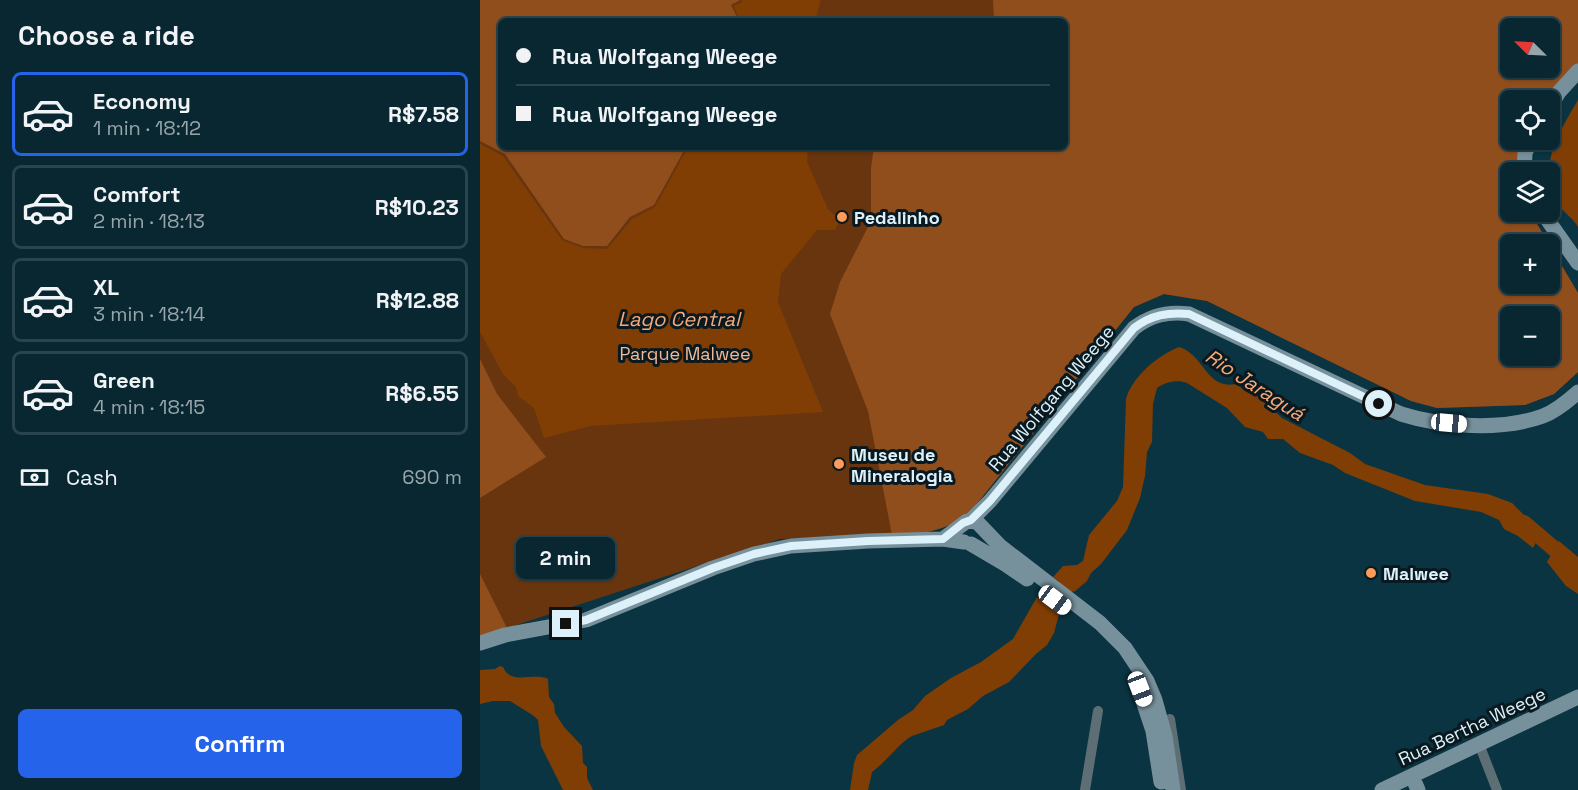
<!DOCTYPE html>
<meta charset="utf-8">
<style>
:root{--surface:#082731;--page:#16333d;--text:#f1f3f6;--muted:#98a5ab;--line:#29444d;--accent:#2563eb}
body{margin:0;font-family:"Space Grotesk",sans-serif;background:var(--page);color:var(--text);height:100vh;display:flex;flex-direction:column;font-size:22px;white-space:nowrap}
*{box-sizing:border-box;margin:0}
p{font-size:20px;color:var(--muted)}
.icon{flex:none;width:33px;height:33px;fill:none;stroke:currentColor;stroke-width:2;stroke-linecap:round;stroke-linejoin:round}
.map{position:relative;flex:1;overflow:hidden}
.side{display:flex;flex-direction:column;background:var(--surface);width:480px}
.side>*{flex:none}
.top-card{position:absolute;left:18px;top:18px;width:570px;height:132px;border-radius:9px;box-shadow:0 2px 4px #0004,0 0 0 2px var(--line);display:grid;align-content:center;height:132px;padding:0 18px;background:var(--surface)}
.needle{width:39px;rotate:294deg}
.controls{position:absolute;left:1020px;top:18px;display:grid;gap:12px}
.controls a{display:grid;place-items:center;width:60px;height:60px;border-radius:9px;background:var(--surface);box-shadow:0 2px 4px #0004,0 0 0 2px var(--line);font-size:30px}
.end{position:absolute;width:27px;height:27px;margin:-14px;border:8px solid #dcf1f9;background:#111;box-shadow:0 0 0 3px #111}
.from{border-radius:50%}
.bubble{position:absolute;height:42px;border-radius:9px;background:var(--surface);box-shadow:0 2px 4px #0004,0 0 0 2px var(--line);font-size:20px;font-weight:700;line-height:42px;text-align:center}
.car{position:absolute;width:18px;height:36px;margin:-18px -9px;border-radius:8px;box-shadow:0 0 4px 2px #0007;background:linear-gradient(#fff 24%,#345 0 40%,#fff 0 76%,#345 0 86%,#fff 0)}
.top-card b{display:flex;align-items:center;gap:21px;height:57px;font-size:22px}
.top-card b+b{border-top:2px solid var(--line)}
.top-card i{width:15px;height:15px;background:var(--text)}
ul{padding:0;list-style:none}
li{display:flex;align-items:center;gap:18px;height:84px;margin:0 12px 9px;padding:0 6px;border:3px solid var(--line);border-radius:9px}
li div{flex:1}
li b{display:block;font-size:22px}
li em{font-style:normal;font-weight:700}
li.active{border-color:var(--accent)}
li>.icon{width:54px;height:54px;stroke-width:1.5}
h2{padding:0 18px;font-size:27px;line-height:72px}
.pay{display:flex;align-items:center;gap:15px;height:66px;padding:0 18px;font-size:22px}
.pay p{margin-inline-start:auto}
.primary-button{display:flex;gap:12px;margin-top:auto;padding:12px 18px}
.primary-button a{flex:1;height:69px;border-radius:9px;background:var(--accent);color:#fff;font-size:24px;font-weight:700;line-height:69px;text-align:center}
main{display:flex;flex:1;min-height:0}
.map>svg:first-child{display:block}
.green{fill:#68350f;fill-rule:evenodd}
.forest{fill:#914e1d;fill-rule:evenodd}
.water{fill:#803e05}
.lines{fill:none;stroke-linecap:round;stroke-linejoin:round}
.river{stroke:#803e05;stroke-width:16}
.street{stroke:#5d6e74;stroke-width:10}
.secondary{stroke:#77919c;stroke-width:15}
.route{stroke:#dcf1f9;stroke-width:8}
.poi-dot{fill:#fe9b59;stroke:#09191f;stroke-width:2}
.labels{text-anchor:middle;dominant-baseline:central;stroke-width:6;stroke-linejoin:round;paint-order:stroke}
.poi-label{font-size:18px;font-weight:bold;fill:#dcf1f9;stroke:#09191f;text-anchor:start}
.park-label{font-size:18px;fill:#f3b894;stroke:#09191f}
.street-label{font-size:18px;fill:#dcf1f9;stroke:#09191f}
.water-label{font-size:20px;font-style:italic;fill:#f7aa79;stroke:#09191f}
</style>
<main>
<section class="side">
<h2>Choose a ride</h2>
<ul>
<li class="active"><svg class="icon" aria-label="car" viewBox="0 0 24 24"><path d="M5 17H2v-5l4-1 3-4h7l3 4 3 1v5h-3M9 17h6M6 11h13"/><circle cx="7" cy="17" r="2"/><circle cx="17" cy="17" r="2"/></svg><div><b>Economy</b><p>1 min · 18:12</p></div><em>R$7.58</em></li>
<li><svg class="icon" aria-label="car" viewBox="0 0 24 24"><path d="M5 17H2v-5l4-1 3-4h7l3 4 3 1v5h-3M9 17h6M6 11h13"/><circle cx="7" cy="17" r="2"/><circle cx="17" cy="17" r="2"/></svg><div><b>Comfort</b><p>2 min · 18:13</p></div><em>R$10.23</em></li>
<li><svg class="icon" aria-label="car" viewBox="0 0 24 24"><path d="M5 17H2v-5l4-1 3-4h7l3 4 3 1v5h-3M9 17h6M6 11h13"/><circle cx="7" cy="17" r="2"/><circle cx="17" cy="17" r="2"/></svg><div><b>XL</b><p>3 min · 18:14</p></div><em>R$12.88</em></li>
<li><svg class="icon" aria-label="car" viewBox="0 0 24 24"><path d="M5 17H2v-5l4-1 3-4h7l3 4 3 1v5h-3M9 17h6M6 11h13"/><circle cx="7" cy="17" r="2"/><circle cx="17" cy="17" r="2"/></svg><div><b>Green</b><p>4 min · 18:15</p></div><em>R$6.55</em></li>
</ul>
<div class="pay"><svg class="icon" aria-label="cash" viewBox="0 0 24 24"><path d="M3 7h18v10H3z"/><circle cx="12" cy="12" r="2"/></svg>Cash<p>690 m</p></div>
<div class="primary-button"><a>Confirm</a></div>
</section>
<div class="map">
<svg width="1098" height="790" viewBox="0 0 1098 790">
<rect width="100%" height="100%" fill="#0a3441"/>
<path class="green" d="M0,0H1098L1070,101L1030,100V140L1039,152L1036,172H1030V212H1050L1098,293V372L1074,394L1045,405L957,408L931,401L727,301L684,294L654,307L491,511L472,525L403,535L300,539L0,637ZM21,21H585V147H21ZM1030,28H1070V68H1030ZM1030,244H1070V284H1030ZM1030,316H1070V356H1030Z"/>
<path class="forest" d="M0,0H260L251,5L258,19L262,21H21V147H206L174,205L150,217L127,246H103L84,239L25,154L0,141Z
M513,0H1098V65L1070,101L1030,100V140H1045L1039,152L1036,172H1030V212H1050L1098,293V372L1074,394L1045,405L957,408L931,401L727,301L684,294L654,307L491,511C460,534 449,532 412,535L388,411L350,314L360,282L391,221V168L394,147H585V21H514ZM1030,28H1070V68H1030ZM1030,244H1070V284H1030ZM1030,316H1070V356H1030Z
M0,359L17,394L66,457L0,498Z
M0,574L32,638L0,646Z"/>
<path class="water" d="M262,0H340V3L335,21H266L259,18L253,6L262,2Z
M1098,100V227C1092,217 1083,212 1077,203C1055,172 1081,128 1098,100Z
M0,144L23,156L82,240L103,248L127,249L152,219L175,207L208,147H328L327,162L348,209L360,220L355,230H337L301,274L298,302L343,412L110,426L64,438L54,408L38,396L36,387L23,374L0,332Z
M699,347C724,354 726,390 756,384L768,393L784,397L785,402L802,418L870,453L885,464L945,485L1008,494L1032,503L1053,524L1063,529L1053,548L1038,536L1024,529L1019,520L1001,512L935,501L865,473L853,465L820,453L803,439H788L783,432L765,427L747,408L707,383C698,379 685,382 677,388L673,404L672,442L667,452L665,476L660,498L647,530L621,564L611,573L607,581L594,592L573,577L583,566L597,565L603,561L609,535L637,501L643,487L646,399C652,377 678,355 699,347Z
M1079,541L1098,557V594L1086,586L1067,562Z
M557,597L579,614L574,633L567,645L556,654L529,682L503,696L488,709L467,720L464,725C454,729 442,732 432,736C419,743 406,762 392,772L388,790H370L374,763L377,755L418,720L433,710L445,696L471,678L501,662L533,639Z
M20,666L23,667C31,686 53,672 68,679L69,697L74,704L75,713L84,727L102,746L103,763L107,767V778L113,790H83L61,746L58,720L54,716L30,701H13L0,704V670L15,669Z"/>
<g class="lines">
<path class="river" d="M1044,523L1098,569
M555,623L589,583"/>
<path class="street" d="M690,719L701,790
M999,744L1017,790
M605,790L618,711"/>
<path class="secondary" d="M1070,107L1079,92L1098,71
M1044,172L1045,153L1051,140
M1062,212L1098,263
M491,520L510,501L654,328C671,315 688,311 709,314L921,414C962,427 1022,431 1063,416C1076,411 1088,401 1098,392
M463,539L487,521L497,522L520,546L620,623L645,648L667,681L675,700L685,736L693,790
M491,544L525,564L547,579
M0,643L25,635L106,620L233,568L274,554L311,546L388,541L463,539L484,542
M657,683L673,731L681,782
M932,776L938,790
M902,790L1098,697"/>
</g>
<g class="lines">
<path class="route" d="M86,624L106,620L233,568L274,554L311,546L388,541L463,539L483,523L491,520L510,501L654,328C671,315 688,312 709,314L899,404"/>
</g>
<g class="poi-dot">
<circle cx="362" cy="217" r="6"/>
<circle cx="359" cy="464" r="6"/>
<circle cx="891" cy="573" r="6"/>
</g>
<g class="labels">
<g class="poi-label">
<text x="374" y="217">Pedalinho</text>
<text x="371" y="454">Museu de<tspan x="371" dy="21">Mineralogia</tspan></text>
<text x="903" y="573">Malwee</text>
</g>
<g class="park-label">
<text x="205" y="353">Parque Malwee</text>
</g>
<g class="street-label">
<text transform="translate(571 398) rotate(-50)">Rua Wolfgang Weege</text>
<text transform="translate(992 726) rotate(-25)">Rua Bertha Weege</text>
</g>
<g class="water-label">
<text x="199" y="319">Lago Central</text>
<text transform="translate(775 385) rotate(33)">Rio Jaraguá</text>
</g>
</g>
</svg>
<div class="controls">
<a><svg class="needle" viewBox="-14 -14 28 28"><path d="M0-13l5 13h-10z" fill="#e53935"/><path d="M0 13l5-13h-10z" fill="#98a5ab"/></svg></a>
<a><svg class="icon" aria-label="locate" viewBox="0 0 24 24"><circle cx="12" cy="12" r="6"/><path d="M12 2v4M12 18v4M2 12h4M18 12h4"/></svg></a>
<a><svg class="icon" aria-label="layers" viewBox="0 0 24 24"><path d="M12 4l9 5-9 5-9-5zM3 14l9 5 9-5"/></svg></a>
<a>+</a>
<a>−</a>
</div>
<i class="end from" style="left:899px;top:404px"></i>
<i class="end" style="left:86px;top:624px"></i>
<div class="bubble" style="left:36px;top:537px;width:99px">2 min</div>
<i class="car" style="left:969px;top:423px;rotate:95deg"></i>
<i class="car" style="left:575px;top:600px;rotate:127deg"></i>
<i class="car" style="left:660px;top:689px;rotate:159deg"></i>
<div class="top-card">
<b><i class="from"></i>Rua Wolfgang Weege</b>
<b><i></i>Rua Wolfgang Weege</b>
</div>
</div>
</main>
